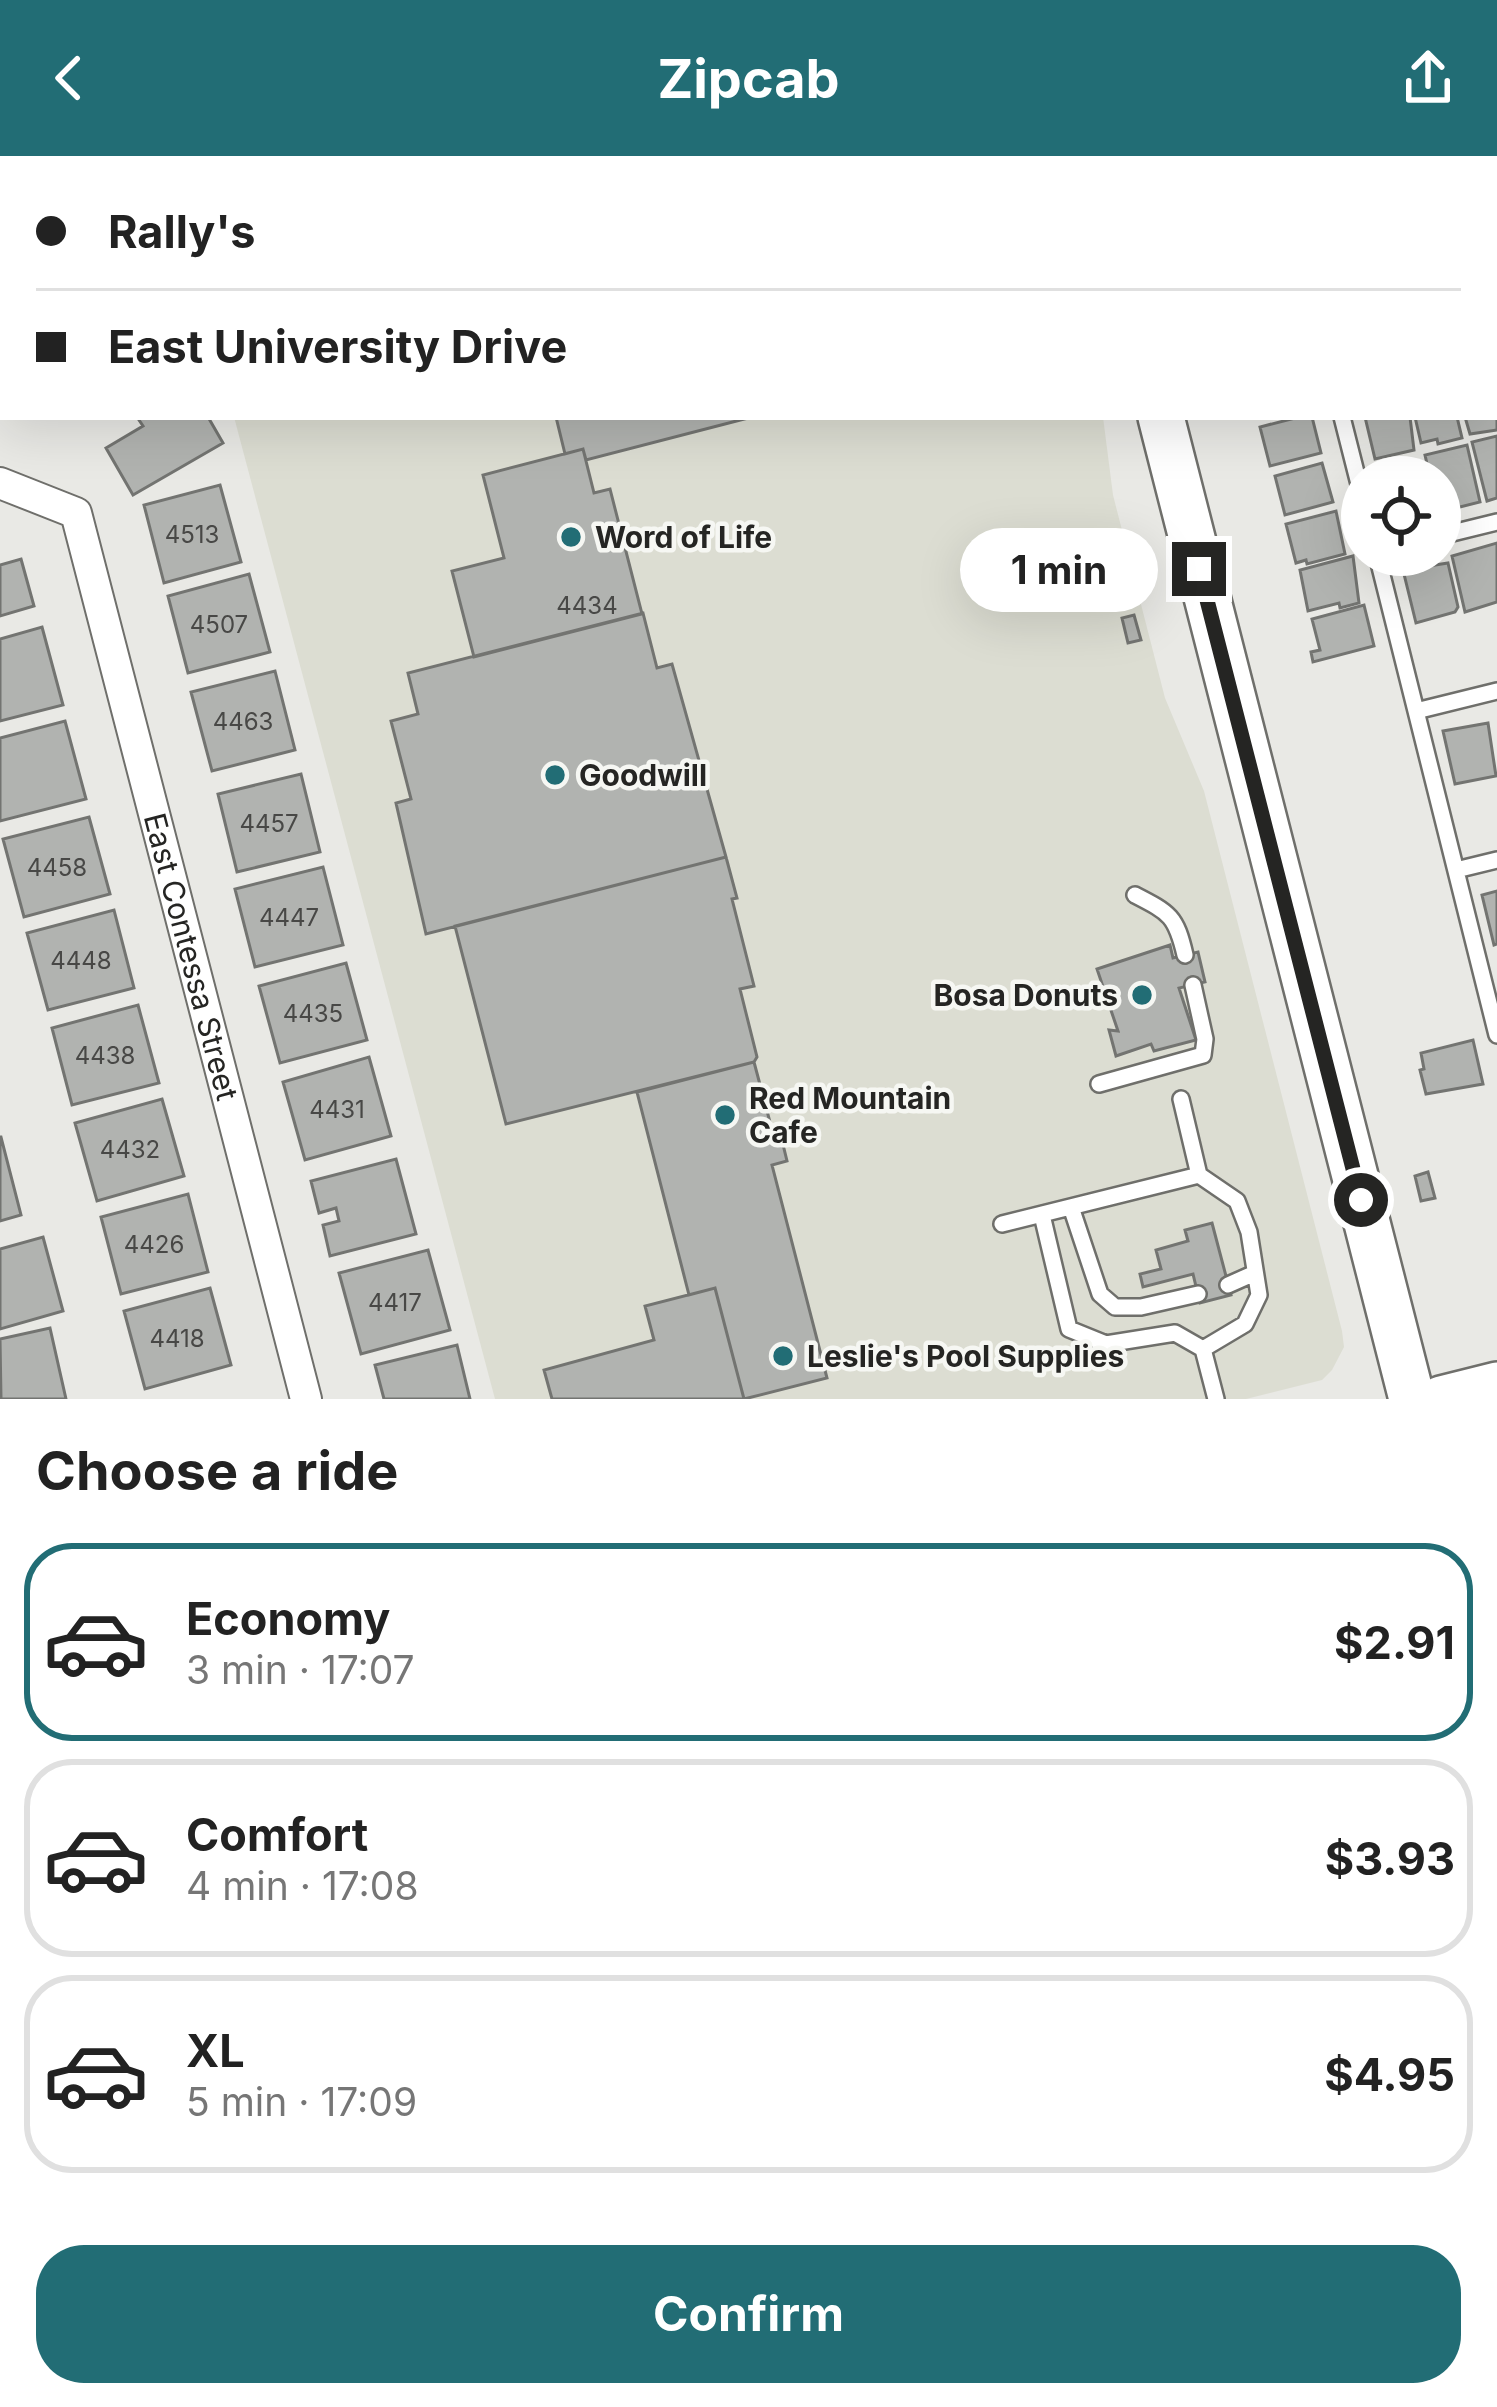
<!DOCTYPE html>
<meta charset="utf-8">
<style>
:root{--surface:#fff;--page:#f2f2f2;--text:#222;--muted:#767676;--line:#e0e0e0;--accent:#226d75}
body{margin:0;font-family:Inter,sans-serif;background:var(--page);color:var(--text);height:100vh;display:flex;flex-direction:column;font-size:45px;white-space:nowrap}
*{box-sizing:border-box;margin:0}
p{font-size:39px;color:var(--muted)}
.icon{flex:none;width:66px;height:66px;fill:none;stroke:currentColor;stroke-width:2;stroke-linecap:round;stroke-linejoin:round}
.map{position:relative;height:1243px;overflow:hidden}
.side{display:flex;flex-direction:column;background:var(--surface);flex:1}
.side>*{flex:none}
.banner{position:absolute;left:0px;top:0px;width:1497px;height:264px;box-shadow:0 12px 48px #0002;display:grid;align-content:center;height:264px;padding:0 36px;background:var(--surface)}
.controls{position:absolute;left:1341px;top:300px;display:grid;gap:24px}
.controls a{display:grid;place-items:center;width:120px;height:120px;border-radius:50%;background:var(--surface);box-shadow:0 12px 48px #0002;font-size:60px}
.end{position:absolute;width:54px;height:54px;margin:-27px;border:15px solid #252523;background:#fff;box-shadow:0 0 0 6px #fff}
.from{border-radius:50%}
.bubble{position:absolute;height:84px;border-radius:42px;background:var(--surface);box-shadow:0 12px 48px #0002;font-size:39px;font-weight:700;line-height:84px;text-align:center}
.banner b{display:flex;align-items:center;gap:42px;height:114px;font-size:45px}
.banner b+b{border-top:3px solid var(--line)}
.banner i{width:30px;height:30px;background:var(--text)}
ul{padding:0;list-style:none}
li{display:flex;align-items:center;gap:36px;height:198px;margin:0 24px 18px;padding:0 12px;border:6px solid var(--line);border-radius:48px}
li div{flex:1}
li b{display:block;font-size:45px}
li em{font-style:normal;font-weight:700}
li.active{border-color:var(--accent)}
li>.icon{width:108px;height:108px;stroke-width:1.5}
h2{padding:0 36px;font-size:54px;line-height:144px}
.action{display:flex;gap:24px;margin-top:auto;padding:24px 36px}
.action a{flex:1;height:138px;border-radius:48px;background:var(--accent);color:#fff;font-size:48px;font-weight:700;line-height:138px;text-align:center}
header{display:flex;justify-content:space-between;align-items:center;height:156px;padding:0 36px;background:var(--accent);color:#fff;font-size:54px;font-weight:700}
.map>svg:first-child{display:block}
.built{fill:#dcddd2}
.building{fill:#b1b3b0;stroke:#737471;stroke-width:3}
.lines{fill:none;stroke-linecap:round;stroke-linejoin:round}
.lane-casing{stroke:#6f6f6b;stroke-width:20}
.street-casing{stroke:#6f6f6b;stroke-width:34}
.secondary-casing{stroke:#6f6f6b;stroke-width:50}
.lane{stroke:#fff;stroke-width:15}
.street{stroke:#fff;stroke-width:30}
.secondary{stroke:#fff;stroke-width:45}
.route{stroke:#252523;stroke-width:15}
.poi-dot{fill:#226d75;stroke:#f6f7f3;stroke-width:4.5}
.labels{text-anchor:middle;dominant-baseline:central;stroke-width:9;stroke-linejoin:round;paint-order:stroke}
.number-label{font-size:24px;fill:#484846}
.poi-label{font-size:30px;font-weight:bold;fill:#252523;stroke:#f6f7f3;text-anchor:start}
.street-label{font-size:30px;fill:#252523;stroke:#f6f7f3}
</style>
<header><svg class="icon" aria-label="back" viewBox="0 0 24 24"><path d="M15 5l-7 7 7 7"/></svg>Zipcab<svg class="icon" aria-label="share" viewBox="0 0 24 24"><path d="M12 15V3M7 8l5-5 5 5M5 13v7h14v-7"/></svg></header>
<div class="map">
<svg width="1497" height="1243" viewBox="0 0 1497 1243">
<rect width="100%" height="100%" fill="#e9e9e5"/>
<path class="built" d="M234,261H1103L1113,339L1165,542L1204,635L1342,1175L1344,1191L1332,1214L1322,1224L1246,1243H495Z"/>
<path class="building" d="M0,0H61L63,3H3L0,33Z
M81,0H147L149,2L83,3Z
M438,0H527L528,3H439Z
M857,0H993L994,3H850Z
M1193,0H1247L1248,3H1194Z
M1494,49H1497L1494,104Z
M0,68L3,71V122L0,120Z
M1497,118V170H1495L1494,119Z
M1497,216V274L1470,278L1465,261H1494Z
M137,261H208L223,287L133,339L106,292L143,270Z
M556,261H752L586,304L583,293L565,298Z
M1299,261H1312L1321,297L1270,310L1260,271Z
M1365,261H1410L1414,294L1375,303Z
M1415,261H1457L1462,282L1438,288L1437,283L1421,287Z
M1497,280V342L1487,345L1472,286Z
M1467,289L1480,346L1440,356V321H1430L1425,299Z
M583,293L594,337L610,333L642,458L474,501L452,415L504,402L483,319Z
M1322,307L1333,346L1285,359L1275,320Z
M1403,307L1404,311L1420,307L1423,321H1379L1377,313Z
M220,329L241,406L164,427L144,349Z
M1336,355L1345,398L1307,408L1306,404L1296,407L1286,368Z
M1497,387V446L1465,456L1452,400Z
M1353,400L1359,447L1340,452L1339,447L1308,455L1300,414Z
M21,403L34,450L0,460V409Z
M1448,407L1458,451L1455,456L1416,467L1403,414Z
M249,418L270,496L188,517L168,440Z
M1364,449L1374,490L1313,506L1311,496L1320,494L1312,463Z
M643,457L657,512L672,508L726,701L426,778L396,647L411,643L391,565L418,558L408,517Z
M1134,459L1141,484L1128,487L1122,462Z
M42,471L63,549L0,565V483Z
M275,515L295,594L212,615L191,536Z
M65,565L86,643L0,665V582Z
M1488,567L1496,620L1455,628L1443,575Z
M301,618L320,696L237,716L218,638Z
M89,661L110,738L24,761L3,683Z
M726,701L737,742L732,743L754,830L740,833L757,901L754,906L506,968L455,770Z
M323,711L343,789L255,811L235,733Z
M1497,735V788L1494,789L1482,739Z
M114,754L134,832L48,854L27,777Z
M1170,789L1173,802L1198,796L1205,826L1179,832L1196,884L1154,895L1151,888L1116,900L1109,874L1118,875L1097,813Z
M346,807L367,884L280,907L259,830Z
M138,849L159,927L72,949L52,872Z
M1473,884L1483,928L1426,938L1420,914L1424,913L1421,897Z
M369,901L391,980L305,1004L283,926Z
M754,906L771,970L778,968L787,1005L772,1009L827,1222L744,1243L715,1132L689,1139L637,936Z
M162,943L184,1020L97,1045L75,967Z
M1,981L21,1059L0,1065V981Z
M396,1003L416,1078L330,1100L323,1069L339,1065L336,1052L319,1057L311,1025Z
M1428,1016L1435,1042L1421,1045L1415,1020Z
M188,1038L208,1116L121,1138L101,1061Z
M1212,1067L1231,1139L1200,1147L1193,1118L1143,1131L1140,1118L1161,1113L1156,1094L1188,1085L1185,1074Z
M43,1081L63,1155L0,1173V1093Z
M428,1094L450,1174L361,1198L339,1117Z
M210,1132L231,1209L145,1233L124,1155Z
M715,1132L744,1243H552L544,1214L654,1184L645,1150Z
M50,1172L66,1243H1L0,1183Z
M457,1189L470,1243H384L375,1209Z"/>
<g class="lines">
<defs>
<path id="lane" d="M1277,0L1278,3
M1494,20H1497
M1494,195L1497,194
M1342,261L1362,340
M1440,380L1497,366
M1377,399L1497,879
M1416,555L1497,535
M1456,714L1497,704
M1135,739C1170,757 1176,760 1185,799
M1099,928L1203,899L1205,883L1193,829
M1181,943L1199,1019
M1071,1051L1100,1138L1115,1151H1141L1198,1138
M1042,1059L1069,1173L1106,1188L1175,1177L1203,1193
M1002,1068L1199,1019L1237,1045L1249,1076L1259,1139L1245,1168L1203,1193L1216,1243
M1228,1129L1255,1117"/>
<g id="street">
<path d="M347,0V3"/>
<path id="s1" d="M0,327L76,357L306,1243"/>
</g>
<path id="secondary" d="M1095,0V3
M1161,261L1412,1243
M1441,1243L1497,1229"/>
</defs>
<use href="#lane" class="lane-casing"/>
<use href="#street" class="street-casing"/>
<use href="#secondary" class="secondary-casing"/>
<use href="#lane" class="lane"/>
<use href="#street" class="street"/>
<use href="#secondary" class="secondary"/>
</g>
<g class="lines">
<path class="route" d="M1199,413L1361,1044"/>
</g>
<g class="poi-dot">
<circle cx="571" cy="381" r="12"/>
<circle cx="555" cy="619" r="12"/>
<circle cx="1142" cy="839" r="12"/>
<circle cx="725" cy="959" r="12"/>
<circle cx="783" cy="1200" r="12"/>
</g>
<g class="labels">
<g class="number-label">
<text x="192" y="378">4513</text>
<text x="587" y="449">4434</text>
<text x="219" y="468">4507</text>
<text x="243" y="565">4463</text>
<text x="269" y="667">4457</text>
<text x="57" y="711">4458</text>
<text x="289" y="761">4447</text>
<text x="81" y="804">4448</text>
<text x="313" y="857">4435</text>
<text x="105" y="899">4438</text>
<text x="337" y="953">4431</text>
<text x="130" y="993">4432</text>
<text x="154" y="1088">4426</text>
<text x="395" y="1146">4417</text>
<text x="177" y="1182">4418</text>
</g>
<g class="poi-label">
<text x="595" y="381">Word of Life</text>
<text x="579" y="619">Goodwill</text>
<text x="1118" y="839" text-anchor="end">Bosa Donuts</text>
<text x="749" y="942">Red Mountain<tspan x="749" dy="34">Cafe</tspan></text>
<text x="807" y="1200">Leslie's Pool Supplies</text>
</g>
<g class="street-label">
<text stroke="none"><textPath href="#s1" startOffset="540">East Contessa Street</textPath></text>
</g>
</g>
</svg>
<div class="controls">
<a><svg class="icon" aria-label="locate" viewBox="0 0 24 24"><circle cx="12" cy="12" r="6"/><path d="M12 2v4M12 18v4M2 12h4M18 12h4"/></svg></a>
</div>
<i class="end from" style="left:1361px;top:1044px"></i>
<i class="end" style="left:1199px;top:413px"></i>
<div class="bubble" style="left:960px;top:372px;width:198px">1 min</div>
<div class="banner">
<b><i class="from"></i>Rally's</b>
<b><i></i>East University Drive</b>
</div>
</div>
<section class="side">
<h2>Choose a ride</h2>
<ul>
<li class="active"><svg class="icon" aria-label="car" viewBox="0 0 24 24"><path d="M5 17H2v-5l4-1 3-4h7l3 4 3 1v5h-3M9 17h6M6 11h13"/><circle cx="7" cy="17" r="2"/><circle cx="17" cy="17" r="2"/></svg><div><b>Economy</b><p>3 min · 17:07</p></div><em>$2.91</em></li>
<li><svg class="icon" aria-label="car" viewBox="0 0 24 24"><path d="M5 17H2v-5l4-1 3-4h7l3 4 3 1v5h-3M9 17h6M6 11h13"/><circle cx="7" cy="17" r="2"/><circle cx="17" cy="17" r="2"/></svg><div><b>Comfort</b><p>4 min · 17:08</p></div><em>$3.93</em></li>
<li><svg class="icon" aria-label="car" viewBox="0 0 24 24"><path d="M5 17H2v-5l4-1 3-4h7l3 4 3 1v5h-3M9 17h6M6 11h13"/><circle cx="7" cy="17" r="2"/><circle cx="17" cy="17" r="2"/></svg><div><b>XL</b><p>5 min · 17:09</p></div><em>$4.95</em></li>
</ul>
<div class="action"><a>Confirm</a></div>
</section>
